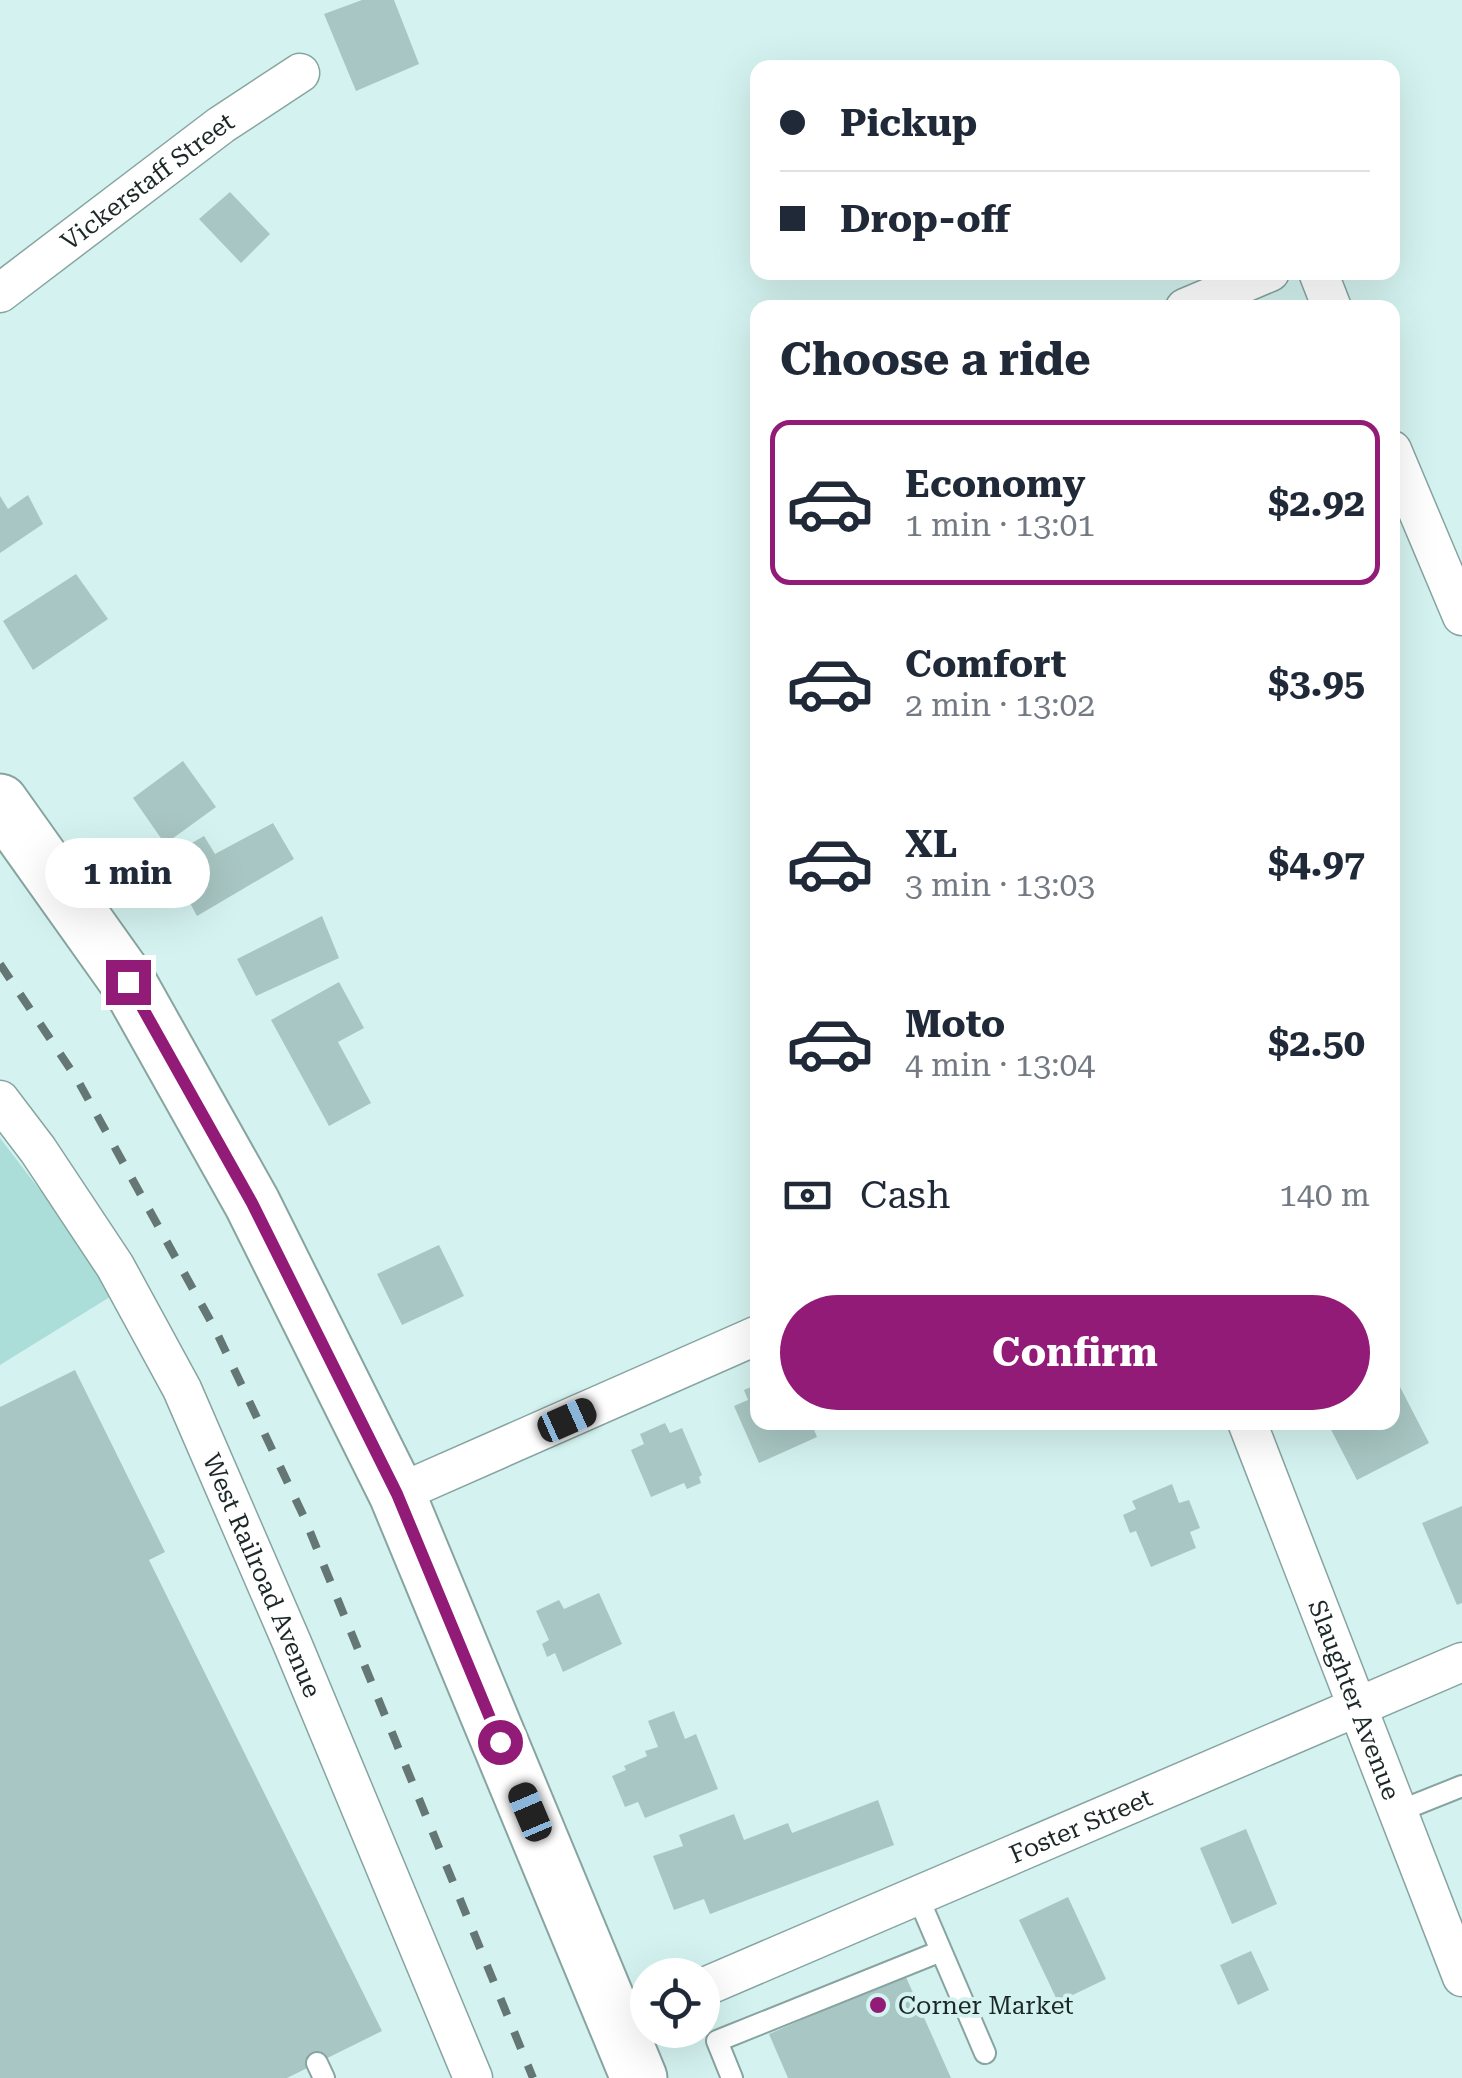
<!DOCTYPE html>
<meta charset="utf-8">
<style>
:root{--surface:#fff;--page:#f2f2f3;--text:#1f2937;--muted:#747a83;--line:#e0e1e3;--accent:#931b78}
body{margin:0;font-family:"Roboto Serif",serif;background:var(--page);color:var(--text);height:100vh;display:flex;flex-direction:column;font-size:38px;white-space:nowrap}
*{box-sizing:border-box;margin:0}
p{font-size:32px;color:var(--muted)}
.icon{flex:none;width:55px;height:55px;fill:none;stroke:currentColor;stroke-width:2;stroke-linecap:round;stroke-linejoin:round}
.map{position:relative;flex:1;overflow:hidden}
.sheet{position:absolute;left:750px;top:300px;width:650px;height:1130px;display:flex;flex-direction:column;background:var(--surface);border-radius:20px;box-shadow:0 10px 40px #0002}
.sheet>*{flex:none}
.banner{position:absolute;left:750px;top:60px;width:650px;height:220px;border-radius:20px;box-shadow:0 10px 40px #0002;display:grid;align-content:center;height:220px;padding:0 30px;background:var(--surface)}
.fabs{position:absolute;left:630px;top:1958px;display:grid;gap:20px}
.fabs a{display:grid;place-items:center;width:90px;height:90px;border-radius:50%;background:var(--surface);box-shadow:0 10px 40px #0002;font-size:50px}
.end{position:absolute;width:45px;height:45px;margin:-22px;border:12px solid #931b78;background:#fff;box-shadow:0 0 0 5px #fff}
.from{border-radius:50%}
.bubble{position:absolute;height:70px;border-radius:35px;background:var(--surface);box-shadow:0 10px 40px #0002;font-size:32px;font-weight:700;line-height:70px;text-align:center}
.car{position:absolute;width:30px;height:60px;margin:-30px -15px;border-radius:12px;box-shadow:0 0 8px 2px #0007;background:linear-gradient(#222 24%,#8ab4d8 0 40%,#222 0 76%,#8ab4d8 0 86%,#222 0)}
.banner b{display:flex;align-items:center;gap:35px;height:95px;font-size:38px}
.banner b+b{border-top:2px solid var(--line)}
.banner i{width:25px;height:25px;background:var(--text)}
ul{padding:0;list-style:none}
li{display:flex;align-items:center;gap:30px;height:165px;margin:0 20px 15px;padding:0 10px;border:5px solid transparent;border-radius:20px}
li div{flex:1}
li b{display:block;font-size:38px}
li em{font-style:normal;font-weight:700}
li.active{border-color:var(--accent)}
li>.icon{width:90px;height:90px;stroke-width:1.5}
h2{padding:0 30px;font-size:45px;line-height:120px}
.pay{display:flex;align-items:center;gap:25px;height:110px;padding:0 30px;font-size:38px}
.pay p{margin-inline-start:auto}
.button{display:flex;gap:20px;margin-top:auto;padding:20px 30px}
.button a{flex:1;height:115px;border-radius:60px;background:var(--accent);color:#fff;font-size:40px;font-weight:700;line-height:115px;text-align:center}
.map>svg:first-child{display:block}
.green{fill:#acded9}
.building{fill:#a8c6c3}
.lines{fill:none;stroke-linecap:round;stroke-linejoin:round}
.service-casing{stroke:#87a4a1;stroke-width:24}
.minor-casing{stroke:#87a4a1;stroke-width:41}
.secondary-casing{stroke:#87a4a1;stroke-width:59}
.service{stroke:#fff;stroke-width:20}
.minor{stroke:#fff;stroke-width:38}
.secondary{stroke:#fff;stroke-width:55}
.rail{stroke:#647775;stroke-width:8;stroke-dasharray:18 18;stroke-linecap:butt}
.route{stroke:#931b78;stroke-width:12}
.poi-dot{fill:#931b78;stroke:#d4f3f0;stroke-width:4}
.labels{text-anchor:middle;dominant-baseline:central;stroke-width:8;stroke-linejoin:round;paint-order:stroke}
.street-label{font-size:25px;fill:#1c2827;stroke:#d4f3f0}
.poi-label{font-size:25px;fill:#1c2827;stroke:#d4f3f0;text-anchor:start}
</style>
<div class="map">
<svg width="1462" height="2078" viewBox="0 0 1462 2078">
<rect width="100%" height="100%" fill="#d4f3f0"/>
<path class="green" d="M0,1138L118,1292L0,1365Z"/>
<path class="building" d="M362,0H394L419,64L356,91L324,14Z
M230,192L270,234L241,263L199,219Z
M28,495L43,524L0,553V496L8,509Z
M76,574L108,619L33,670L3,621Z
M183,761L216,807L165,844L133,798Z
M273,823L294,859L197,916L166,858L204,836L215,854Z
M322,916L339,958L256,996L237,959Z
M339,982L364,1028L338,1042L371,1103L329,1126L271,1020Z
M439,1245L464,1296L402,1325L377,1274Z
M75,1370L165,1552L149,1560L382,2031L287,2078H0V1407Z
M758,1384V1422H811L817,1437L759,1463L734,1406L748,1400L744,1390Z
M1399,1385L1429,1443L1357,1480L1327,1422H1392V1389Z
M665,1423L670,1433L682,1428L702,1475L699,1477L701,1483L687,1489L684,1483L651,1497L631,1450L644,1444L640,1434Z
M1172,1484L1179,1503L1189,1500L1200,1528L1190,1532L1196,1548L1151,1567L1136,1531L1130,1533L1123,1515L1136,1509L1132,1501Z
M1462,1506V1603L1457,1605L1422,1523Z
M599,1593L622,1644L563,1672L555,1653L547,1657L542,1644L549,1640L536,1611L559,1600L564,1609Z
M674,1711L685,1739L696,1734L718,1789L645,1818L638,1802L625,1807L612,1776L626,1770L624,1766L647,1756L645,1751L658,1747L648,1721Z
M878,1800L894,1845L710,1914L704,1899L674,1910L653,1856L683,1846L679,1835L734,1814L744,1840L788,1823L792,1833Z
M1246,1829L1277,1904L1232,1924L1200,1848Z
M1068,1897L1106,1979L1058,2002L1019,1920Z
M1251,1951L1269,1990L1238,2005L1220,1965Z
M905,1975L951,2078H788L769,2034Z"/>
<g class="lines">
<defs>
<path id="service" d="M1397,1812L1462,1786
M918,1897L985,2053
M317,2063L324,2078
M732,2078L717,2041L941,1951"/>
<g id="minor">
<path d="M1318,272L1332,308"/>
<path id="s1" d="M0,293L221,125L300,73"/>
<path d="M1185,308L1270,272"/>
<path d="M1392,450L1462,616"/>
<path id="s2" d="M0,1100L38,1150L115,1266L182,1389L292,1643L473,2078"/>
<path id="s3" d="M1247,1422L1462,1977"/>
<path d="M397,1494L758,1335"/>
<path id="s4" d="M702,1988L1462,1662"/>
</g>
<path id="secondary" d="M0,802L128,982L252,1203L397,1494L639,2078"/>
</defs>
<use href="#service" class="service-casing"/>
<use href="#minor" class="minor-casing"/>
<use href="#secondary" class="secondary-casing"/>
<use href="#service" class="service"/>
<use href="#minor" class="minor"/>
<use href="#secondary" class="secondary"/>
<path class="rail" d="M0,964L77,1079L215,1329L304,1517L533,2078"/>
</g>
<g class="lines">
<path class="route" d="M128,982L252,1203L397,1494L500,1742"/>
</g>
<circle class="poi-dot" cx="878" cy="2005" r="10"/>
<g class="labels">
<g class="street-label">
<text stroke="none"><textPath href="#s1" startOffset="185">Vickerstaff Street</textPath></text>
<text stroke="none"><textPath href="#s2" startOffset="545">West Railroad Avenue</textPath></text>
<text stroke="none"><textPath href="#s3" startOffset="298">Slaughter Avenue</textPath></text>
<text stroke="none"><textPath href="#s4" startOffset="412">Foster Street</textPath></text>
</g>
<g class="poi-label">
<text x="898" y="2005">Corner Market</text>
</g>
</g>
</svg>
<div class="fabs">
<a><svg class="icon" aria-label="locate" viewBox="0 0 24 24"><circle cx="12" cy="12" r="6"/><path d="M12 2v4M12 18v4M2 12h4M18 12h4"/></svg></a>
</div>
<i class="end from" style="left:500px;top:1742px"></i>
<i class="end" style="left:128px;top:982px"></i>
<div class="bubble" style="left:45px;top:838px;width:165px">1 min</div>
<i class="car" style="left:567px;top:1420px;rotate:66deg"></i>
<i class="car" style="left:530px;top:1812px;rotate:337deg"></i>
<div class="banner">
<b><i class="from"></i>Pickup</b>
<b><i></i>Drop-off</b>
</div>
<section class="sheet">
<h2>Choose a ride</h2>
<ul>
<li class="active"><svg class="icon" aria-label="car" viewBox="0 0 24 24"><path d="M5 17H2v-5l4-1 3-4h7l3 4 3 1v5h-3M9 17h6M6 11h13"/><circle cx="7" cy="17" r="2"/><circle cx="17" cy="17" r="2"/></svg><div><b>Economy</b><p>1 min · 13:01</p></div><em>$2.92</em></li>
<li><svg class="icon" aria-label="car" viewBox="0 0 24 24"><path d="M5 17H2v-5l4-1 3-4h7l3 4 3 1v5h-3M9 17h6M6 11h13"/><circle cx="7" cy="17" r="2"/><circle cx="17" cy="17" r="2"/></svg><div><b>Comfort</b><p>2 min · 13:02</p></div><em>$3.95</em></li>
<li><svg class="icon" aria-label="car" viewBox="0 0 24 24"><path d="M5 17H2v-5l4-1 3-4h7l3 4 3 1v5h-3M9 17h6M6 11h13"/><circle cx="7" cy="17" r="2"/><circle cx="17" cy="17" r="2"/></svg><div><b>XL</b><p>3 min · 13:03</p></div><em>$4.97</em></li>
<li><svg class="icon" aria-label="car" viewBox="0 0 24 24"><path d="M5 17H2v-5l4-1 3-4h7l3 4 3 1v5h-3M9 17h6M6 11h13"/><circle cx="7" cy="17" r="2"/><circle cx="17" cy="17" r="2"/></svg><div><b>Moto</b><p>4 min · 13:04</p></div><em>$2.50</em></li>
</ul>
<div class="pay"><svg class="icon" aria-label="cash" viewBox="0 0 24 24"><path d="M3 7h18v10H3z"/><circle cx="12" cy="12" r="2"/></svg>Cash<p>140 m</p></div>
<div class="button"><a>Confirm</a></div>
</section>
</div>
